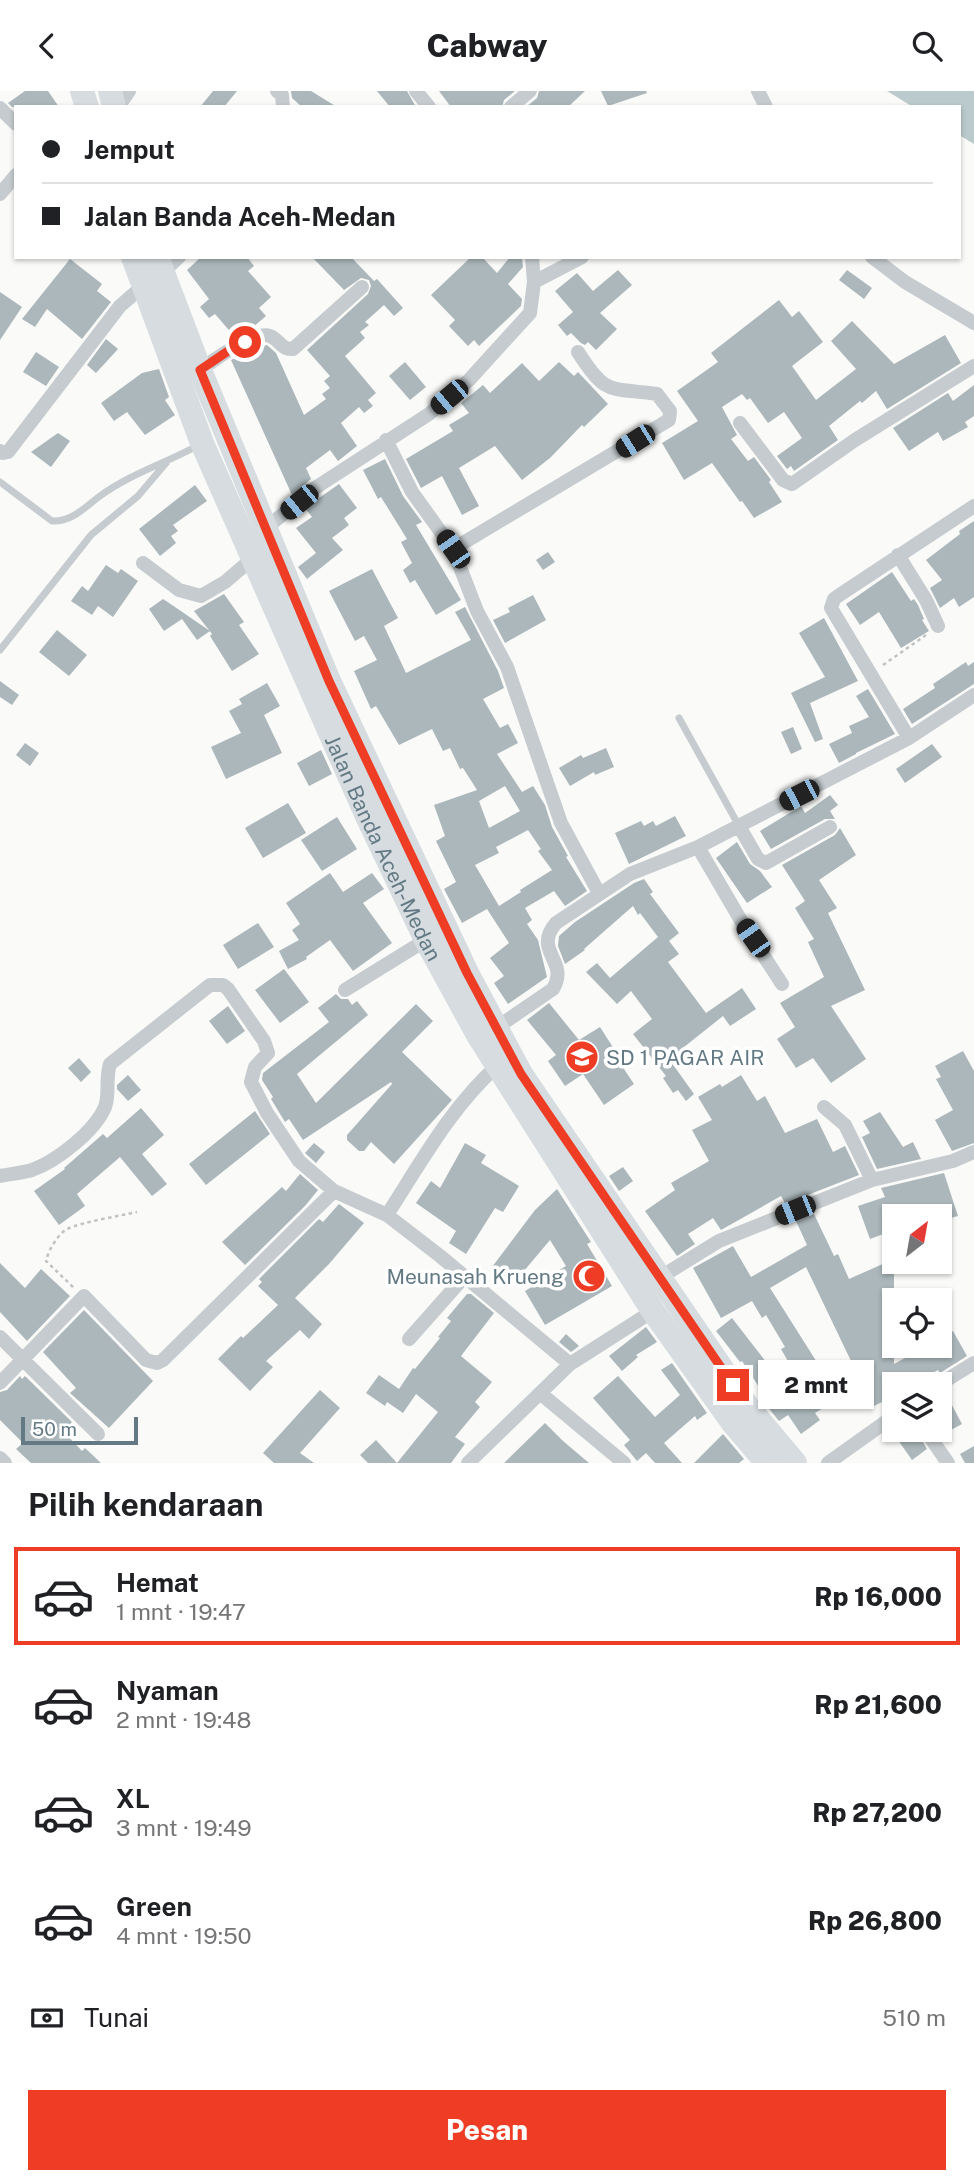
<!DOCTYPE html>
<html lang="id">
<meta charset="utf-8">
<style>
:root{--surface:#fff;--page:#f6f6f6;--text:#202124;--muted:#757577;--line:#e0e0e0;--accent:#ee3d24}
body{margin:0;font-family:"Public Sans",sans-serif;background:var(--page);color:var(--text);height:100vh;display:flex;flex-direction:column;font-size:26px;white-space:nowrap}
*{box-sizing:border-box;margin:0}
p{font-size:23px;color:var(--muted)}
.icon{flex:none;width:38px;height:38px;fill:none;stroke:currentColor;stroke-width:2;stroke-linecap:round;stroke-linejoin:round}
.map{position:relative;height:1372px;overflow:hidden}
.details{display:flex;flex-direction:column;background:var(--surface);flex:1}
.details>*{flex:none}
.banner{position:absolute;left:14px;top:14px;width:947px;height:154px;border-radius:0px;box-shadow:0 2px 5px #0004;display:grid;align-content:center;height:154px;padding:0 28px;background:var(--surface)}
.needle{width:46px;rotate:31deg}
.tools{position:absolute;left:882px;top:1113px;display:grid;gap:14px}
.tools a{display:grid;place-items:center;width:70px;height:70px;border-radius:0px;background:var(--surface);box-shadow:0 2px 5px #0004;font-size:35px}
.scale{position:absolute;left:21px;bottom:18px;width:117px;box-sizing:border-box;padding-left:7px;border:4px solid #637a84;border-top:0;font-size:19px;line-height:24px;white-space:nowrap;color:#637a84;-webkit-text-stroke:5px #fff;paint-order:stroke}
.end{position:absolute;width:32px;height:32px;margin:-16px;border:9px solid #ee3d24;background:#fff;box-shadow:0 0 0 4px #fff}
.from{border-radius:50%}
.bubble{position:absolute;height:49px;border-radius:0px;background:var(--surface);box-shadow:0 2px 5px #0004;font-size:23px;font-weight:800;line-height:49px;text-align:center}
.car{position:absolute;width:21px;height:42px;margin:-21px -10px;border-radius:9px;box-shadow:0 0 5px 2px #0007;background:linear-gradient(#222 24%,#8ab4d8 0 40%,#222 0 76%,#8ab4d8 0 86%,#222 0)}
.banner b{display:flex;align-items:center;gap:24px;height:66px;font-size:26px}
.banner b+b{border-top:2px solid var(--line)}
.banner i{width:18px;height:18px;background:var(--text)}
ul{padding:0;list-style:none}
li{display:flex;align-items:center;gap:21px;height:98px;margin:0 14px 10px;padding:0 14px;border:4px solid transparent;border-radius:0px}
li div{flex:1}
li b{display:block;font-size:26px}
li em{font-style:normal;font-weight:800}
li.current{border-color:var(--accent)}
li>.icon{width:63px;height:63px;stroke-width:1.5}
h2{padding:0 28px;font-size:32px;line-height:84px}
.pay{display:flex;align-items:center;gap:18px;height:77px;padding:0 28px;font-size:26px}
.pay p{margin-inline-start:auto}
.primary-button{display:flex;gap:14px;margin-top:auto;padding:14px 28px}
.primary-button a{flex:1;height:80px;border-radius:0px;background:var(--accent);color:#fff;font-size:28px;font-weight:800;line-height:80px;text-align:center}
header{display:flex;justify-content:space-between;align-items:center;height:91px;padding:0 28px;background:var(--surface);font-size:32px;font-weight:800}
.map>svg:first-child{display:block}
.water{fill:#bbcbcd}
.building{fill:#abb7bb;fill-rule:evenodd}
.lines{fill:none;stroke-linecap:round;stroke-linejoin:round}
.path{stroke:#bfc3c5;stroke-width:2.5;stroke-dasharray:3.5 3.5;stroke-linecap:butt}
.lane{stroke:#c5cbce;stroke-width:7}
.street{stroke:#c5cbce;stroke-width:14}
.highway{stroke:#d6dcdf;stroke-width:24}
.route{stroke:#ee3d24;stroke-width:9}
.labels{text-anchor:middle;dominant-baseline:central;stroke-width:7;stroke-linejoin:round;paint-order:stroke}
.street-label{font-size:21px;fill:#637a84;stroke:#fff}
.poi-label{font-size:21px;fill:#637a84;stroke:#fff;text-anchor:start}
</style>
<header><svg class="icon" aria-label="back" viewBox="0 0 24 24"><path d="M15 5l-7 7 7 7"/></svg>Cabway<svg class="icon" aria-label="search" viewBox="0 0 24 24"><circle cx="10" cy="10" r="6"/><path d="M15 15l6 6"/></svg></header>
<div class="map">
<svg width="974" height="1372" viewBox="0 0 974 1372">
<rect width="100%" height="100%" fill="#fafaf8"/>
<path class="water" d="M887,0H974V53L959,44V16H913Z"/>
<path class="building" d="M25,0H48L59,16H12L8,12Z
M213,0H237L224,16H200Z
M291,0H311L337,16H302L292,7Z
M377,0H407L416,16H390Z
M439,0H515L504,9L502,16H451Z
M539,0H585L568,16H526L537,7Z
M601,0H646L647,2L608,15Z
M201,166H247L254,175L248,180L271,206L259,217L266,225L252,237L234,245L215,223L209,227L200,216L209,208L187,179Z
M312,166H351L374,190L377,188L403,217L394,225L384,214L365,231L369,234L360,241L365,247L345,265L376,302L368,309L373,315L364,322L359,316L341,332L357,355L338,370L330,359L306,377L311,388L292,404L231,269L257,256L267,254L276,262L304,324L326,308L322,303L330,297L324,290L330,285L307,259L368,203L371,195L369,189L361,187L344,199Z
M471,166H482L497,182L510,166H522L523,176L508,193L522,208L521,215L479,255L474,249L468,255L449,235L455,229L431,204Z
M70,168L102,193L97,200L111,211L82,248L47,218L35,236L22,228Z
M618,179L632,194L600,222L617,238L596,259L588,251L585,254L581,252L571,242L567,245L558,234L573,221L555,200L577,182L593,200Z
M847,179L872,197L864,208L839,189Z
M0,201L22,216L0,249Z
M779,209L792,226L799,220L823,251L792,275L816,309L856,278L831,250L852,230L894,273L945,244L961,272L887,318L876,300L862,312L860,310L829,335L838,349L794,380L791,375L787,378L777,365L802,347L784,321L768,332L750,307L747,309L742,303L722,316L737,344L731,348L748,370L754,366L771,389L769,391L782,411L754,427L742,410L740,411L712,372L684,389L662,352L698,330L677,300L718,271L711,262Z
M106,248L118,258L96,282L87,274Z
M36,261L59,276L46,295L23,281Z
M405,271L426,296L410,309L389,285Z
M559,271L574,285L578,281L608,313L584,336L582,334L550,367L522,389L495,355L459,377L479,415L462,424L442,385L421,397L406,368L453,340L449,334L469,322L461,312L483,294L490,302L522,272L539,290Z
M159,278L169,306L165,309L175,324L145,344L127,321L114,330L101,312L142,282Z
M974,294V325L965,331L968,336L943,350L938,341L909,360L893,337L948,302L953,310Z
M58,342L70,350L51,376L31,361Z
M385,368L403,405L422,431L416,434L461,509L436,524L415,489L410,492L403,479L412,472L401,451L407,448L381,406L378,408L363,379Z
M339,393L357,417L344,427L349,434L332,447L343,459L307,488L298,476L316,462L296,437L312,426L305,417Z
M195,394L207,410L173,434L178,440L171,445L176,452L160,465L139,438Z
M974,430V506L959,516L954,507L940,517L930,497L942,489L926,469L960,443L959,440Z
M548,461L555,471L543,479L536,469Z
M106,474L118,482L121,478L138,490L113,526L98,515L92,524L71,510L82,495L88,500Z
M372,478L398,527L384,535L406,582L471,549L455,521L465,516L498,580L504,597L483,608L500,637L508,633L518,652L497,663L522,701L533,695L545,714L552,736L568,765L566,766L587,800L565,815L554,800L525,817L532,829L527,833L538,849L547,886L508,913L494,892L504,885L490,867L509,852L487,818L462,832L444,798L456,791L436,750L445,745L434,714L477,699L463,677L460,678L450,657L443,660L432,638L399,654L376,615L371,618L354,580L377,569L364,545L355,550L329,500ZM505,695L520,720L489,737L479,710ZM528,739L541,758L538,760L552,779L520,799L521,801L499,815L475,774L499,762L496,756Z
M892,481L911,510L914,508L918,514L924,528L922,529L929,540L901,557L879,521L860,534L846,513Z
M224,503L244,531L239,534L259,563L232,580L210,545L212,543L194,520Z
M533,504L546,529L505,552L493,529L510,521L508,517Z
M163,508L175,516L210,540L197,549L182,528L164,540L149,518Z
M824,527L858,590L810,612L823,648L815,651L791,602L825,586L799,542Z
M57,539L87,564L69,585L39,561Z
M966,571L968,575L974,571V593L912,633L903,618L935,597L933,593Z
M0,590L19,604L12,614L0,606Z
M267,592L280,615L264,624L282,662L226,688L211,656L241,642L229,620L242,613L239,608Z
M868,598L895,643L856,662V663L839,672L829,653L852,642L849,635L869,626L856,605Z
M793,636L802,658L791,663L781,641Z
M25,652L39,662L30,675L16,664Z
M932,653L942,666L905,692L896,678Z
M606,657L614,676L595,684L594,681L570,695L559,677L581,664L583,667Z
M321,659L332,683L309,695L297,672Z
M830,704L838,714L830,720L835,728H825L771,758L760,740L801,715L805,722Z
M288,712L306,742L263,767L245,737Z
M675,725L686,745L629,773L615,742L641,730L644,735L653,730L656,735Z
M337,726L357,758L322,780L301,749Z
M840,737L856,764L819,789L837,817L828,822L865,899L831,915L866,968L831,992L813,967L796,977L777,948L795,936L780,912L824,886L808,851L814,848L795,817L805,810L782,774L835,744Z
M737,751L750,773L760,780L772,796L747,812L716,767Z
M330,782L343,801L372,782L384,798L363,812L392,852L353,880L330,849L306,866L307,868L288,878L279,860L299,849L292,839L300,833L286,812Z
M644,788L653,801L650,803L679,842L669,850L679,863L668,871L706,922L742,897L756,918L730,935L723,925L669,968L694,1003L686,1010L678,999L673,1002L663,987L666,985L633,943L652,928L631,900L617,913L586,881L597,872L610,887L658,846L640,822L638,824L633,815L584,858L585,859L565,873L558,855L559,845L575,831L634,792Z
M258,832L274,856L238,878L223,854Z
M284,878L309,911L280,932L255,899Z
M336,903L341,908H348L352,914L357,910L368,924L297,983L316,1012L416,913L433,930L402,961L452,1009L394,1073L371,1051L364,1060H359L347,1049V1044L392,993L391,991L303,1049L289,1028L285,1031L271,1008L273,1006L262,989L263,982L329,931L318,917Z
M549,912L579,949L600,936L616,961L614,963L634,993L604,1014L583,983L565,995L548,970L556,964L527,929Z
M228,915L245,940L227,953L209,930Z
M963,960L974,980V1052L952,1060L935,1029L953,1019L936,988L941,986L935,975Z
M79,967L91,981L81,991L68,977Z
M128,984L141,999L128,1010L117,998V994Z
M741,984L757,1010L765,1005L785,1042L817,1028L833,1061L845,1055L859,1084L787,1112H785L781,1105L721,1139L713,1127L688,1143L695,1153L677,1165L645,1120L675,1099L671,1092L709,1070L692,1039L712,1029L698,1006L720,993L722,996Z
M141,1017L164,1044L142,1063L167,1093L152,1105L120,1066L77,1103L85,1115L59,1134L34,1100L65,1078L64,1077L103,1043L107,1047Z
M255,1020L270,1043L206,1094L189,1073Z
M880,1021L903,1056L913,1051L921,1068L877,1078L862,1046L870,1042L863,1030Z
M314,1052L325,1061L316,1072L305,1062Z
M465,1052L486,1064L481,1072L519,1095L503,1121L495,1117L466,1163L449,1152L456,1140L416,1112L431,1090L440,1097Z
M623,1076L633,1090L619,1100L609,1085Z
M944,1082L958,1125L940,1130V1125H894V1139L870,1148L858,1115L885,1106L881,1097Z
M300,1083L318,1099L305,1115L245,1174L222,1151L282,1096L286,1100Z
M557,1098L591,1151L587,1153L612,1195L545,1234L525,1200L566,1175L550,1149L513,1193L492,1176L535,1119Z
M339,1113L364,1132L329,1173L295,1207L322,1233L309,1248L300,1239L266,1270L273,1276L250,1300L218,1268L241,1245L243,1247L278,1214L258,1195L262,1191L259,1188L319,1128L323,1131Z
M814,1123L834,1165L838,1163L849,1188L894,1168V1273L927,1255H940V1247L953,1240L967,1265L940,1282L938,1279L911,1293H894V1305L868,1318L857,1296L815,1322L820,1329L801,1343L788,1324L779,1330L766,1314L765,1312L768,1310L742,1270L740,1271L716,1240L732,1227L794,1307L805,1300L781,1258L785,1256L766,1224L762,1227L752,1210L721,1227L693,1177L733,1155L751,1186L807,1154L796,1130ZM806,1176L851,1270L830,1280L825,1272L820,1276L770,1197Z
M0,1172L25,1197L41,1178L70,1205L27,1250L0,1221Z
M467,1203H471L494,1222L461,1265L492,1291L475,1311L480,1316L455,1346L465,1353L451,1372H368L360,1364L376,1349L397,1372L438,1321L416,1303L403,1322L387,1311L385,1315L366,1302L379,1284L399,1298L413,1277L415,1278L440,1247L438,1246L451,1230L447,1227Z
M84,1219L153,1290L109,1337L70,1302L76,1297L43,1261Z
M646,1236L657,1251L636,1264L638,1266L622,1280L609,1265Z
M566,1243L579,1255L571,1261L559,1251Z
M672,1272L707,1322L697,1329L695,1325L664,1352L682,1372H655L646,1362L637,1370L624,1354L630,1349L593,1307L618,1285L655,1326L680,1304L661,1279Z
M20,1285L22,1288L25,1285L72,1331L63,1340L82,1360L85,1357L101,1372H31L16,1358L23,1352L0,1329V1301L7,1299Z
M320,1299L340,1317L300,1362L314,1372H274L263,1362Z
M945,1301L962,1333L947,1341L940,1327V1303Z
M545,1332L563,1350L589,1372H504Z
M891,1339H916L927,1358L912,1369Z
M723,1343L744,1368L739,1372H694Z
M974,1355V1372H965L960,1363Z"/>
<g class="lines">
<path class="path" d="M883,574L926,544
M73,1196L46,1170C48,1160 58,1143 67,1138C82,1131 119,1125 137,1121"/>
<path class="lane" d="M0,391L52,430C72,431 85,416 100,405C130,383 166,372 199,354
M0,559L91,444L138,405L166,372
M679,627L739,735"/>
<path class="street" d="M277,0L282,4L283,16
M416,0L429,16
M758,0L766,16
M118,16L129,0
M511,16L530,0
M0,17L16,33
M0,103L16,84
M872,166L905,191L974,232
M162,182L179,166
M534,191L582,166
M200,279C214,269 254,239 270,245C280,249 281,259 293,258L362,196
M740,332L783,389L792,393L855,349L974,275
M386,349L412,401L453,458L477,520L507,576L561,732L599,802
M0,360L3,362L8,361L120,215L143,195
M974,415L838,505L834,508L831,517L909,647L974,604
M266,437L315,397L429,323L469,289L530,222L534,191L532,166
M453,458L669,329L670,320L657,303C608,296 606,305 578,261
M898,464L926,509L938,535
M143,472L179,499L201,505L225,491L253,467
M739,735L758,768L766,772L830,736
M698,756L743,833L782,893
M345,899L426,849
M496,937L553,898C570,870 532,860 556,832L630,783L698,756L909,647
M824,1016L845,1034L872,1089
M0,1085C10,1083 22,1082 32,1079C57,1070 95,1040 105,1016C110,1003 105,988 110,973L210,894H223L228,898L264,950L268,962L255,976L251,991L267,1022L299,1070L334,1100L387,1124L440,1165L570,1273
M387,1124C420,1073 451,1016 497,975
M659,1187L719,1150L872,1089L953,1070L974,1061
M0,1246L98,1343
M409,1248L464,1186
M0,1292L84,1205L146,1269L157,1272L163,1269L334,1100
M940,1293L974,1272
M540,1302L624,1372
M925,1339L948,1372
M0,1367L5,1372
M468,1372L570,1273L653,1220
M828,1372L894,1325"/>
<g class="highway">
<path d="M82,0L87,16"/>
<path d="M110,0L114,16"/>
<path id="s1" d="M133,166L202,352L366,723L426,849L478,944L653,1220L733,1332L767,1372"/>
<path d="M157,166L200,279L329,590L467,882L521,983L748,1316L795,1372"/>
</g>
</g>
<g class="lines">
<path class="route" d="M245,251L231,258L200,279L329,590L467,882L521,983L733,1294"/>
</g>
<defs>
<symbol id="school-disc" viewBox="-11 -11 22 22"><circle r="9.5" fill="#ee3d24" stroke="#fff"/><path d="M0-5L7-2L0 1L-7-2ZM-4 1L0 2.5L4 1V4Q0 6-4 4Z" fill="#fff"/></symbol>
<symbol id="mosque-disc" viewBox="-11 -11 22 22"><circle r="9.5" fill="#ee3d24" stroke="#fff"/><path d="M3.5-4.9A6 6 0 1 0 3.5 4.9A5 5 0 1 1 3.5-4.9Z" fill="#fff"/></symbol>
</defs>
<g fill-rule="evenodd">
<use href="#school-disc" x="563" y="947" width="38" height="38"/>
<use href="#mosque-disc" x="570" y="1166" width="38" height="38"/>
</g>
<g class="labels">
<g class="street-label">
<text stroke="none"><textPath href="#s1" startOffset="642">Jalan Banda Aceh-Medan</textPath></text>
</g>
<g class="poi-label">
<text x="606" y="966">SD 1 PAGAR AIR</text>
<text x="564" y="1185" text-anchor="end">Meunasah Krueng</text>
</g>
</g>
</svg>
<div class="tools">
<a><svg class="needle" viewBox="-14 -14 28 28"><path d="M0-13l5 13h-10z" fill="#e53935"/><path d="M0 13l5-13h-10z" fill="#757577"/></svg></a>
<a><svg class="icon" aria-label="locate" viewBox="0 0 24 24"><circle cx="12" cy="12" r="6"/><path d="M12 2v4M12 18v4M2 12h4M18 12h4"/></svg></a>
<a><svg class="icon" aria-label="layers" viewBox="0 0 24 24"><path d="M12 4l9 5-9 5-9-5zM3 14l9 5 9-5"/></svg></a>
</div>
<div class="scale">50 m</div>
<i class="end from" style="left:245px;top:251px"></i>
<i class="end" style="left:733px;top:1294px"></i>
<div class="bubble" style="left:758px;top:1269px;width:116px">2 mnt</div>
<i class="car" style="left:449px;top:306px;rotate:230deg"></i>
<i class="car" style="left:635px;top:350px;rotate:238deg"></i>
<i class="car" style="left:299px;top:411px;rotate:231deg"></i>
<i class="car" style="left:453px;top:458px;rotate:325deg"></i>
<i class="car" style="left:799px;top:704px;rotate:243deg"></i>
<i class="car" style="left:753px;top:847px;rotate:325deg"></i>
<i class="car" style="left:795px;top:1119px;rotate:248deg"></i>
<div class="banner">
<b><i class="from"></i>Jemput</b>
<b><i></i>Jalan Banda Aceh-Medan</b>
</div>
</div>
<section class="details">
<h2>Pilih kendaraan</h2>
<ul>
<li class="current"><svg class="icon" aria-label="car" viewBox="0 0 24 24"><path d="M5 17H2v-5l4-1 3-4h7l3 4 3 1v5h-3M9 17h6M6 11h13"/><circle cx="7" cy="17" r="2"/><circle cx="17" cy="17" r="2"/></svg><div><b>Hemat</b><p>1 mnt · 19:47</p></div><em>Rp 16,000</em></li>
<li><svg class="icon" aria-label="car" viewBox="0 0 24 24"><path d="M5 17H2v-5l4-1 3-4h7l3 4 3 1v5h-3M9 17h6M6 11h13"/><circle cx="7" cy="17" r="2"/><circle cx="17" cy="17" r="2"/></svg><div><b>Nyaman</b><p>2 mnt · 19:48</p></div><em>Rp 21,600</em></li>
<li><svg class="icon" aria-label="car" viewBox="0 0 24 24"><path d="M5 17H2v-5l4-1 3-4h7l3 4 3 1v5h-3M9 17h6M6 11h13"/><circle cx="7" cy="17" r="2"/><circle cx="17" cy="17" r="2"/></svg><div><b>XL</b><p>3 mnt · 19:49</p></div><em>Rp 27,200</em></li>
<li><svg class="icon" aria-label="car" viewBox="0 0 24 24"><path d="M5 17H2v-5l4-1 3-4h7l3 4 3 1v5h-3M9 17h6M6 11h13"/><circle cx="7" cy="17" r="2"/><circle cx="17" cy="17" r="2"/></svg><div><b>Green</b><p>4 mnt · 19:50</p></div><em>Rp 26,800</em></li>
</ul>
<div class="pay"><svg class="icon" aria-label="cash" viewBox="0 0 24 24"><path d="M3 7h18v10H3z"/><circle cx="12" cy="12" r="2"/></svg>Tunai<p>510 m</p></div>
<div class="primary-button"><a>Pesan</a></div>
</section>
